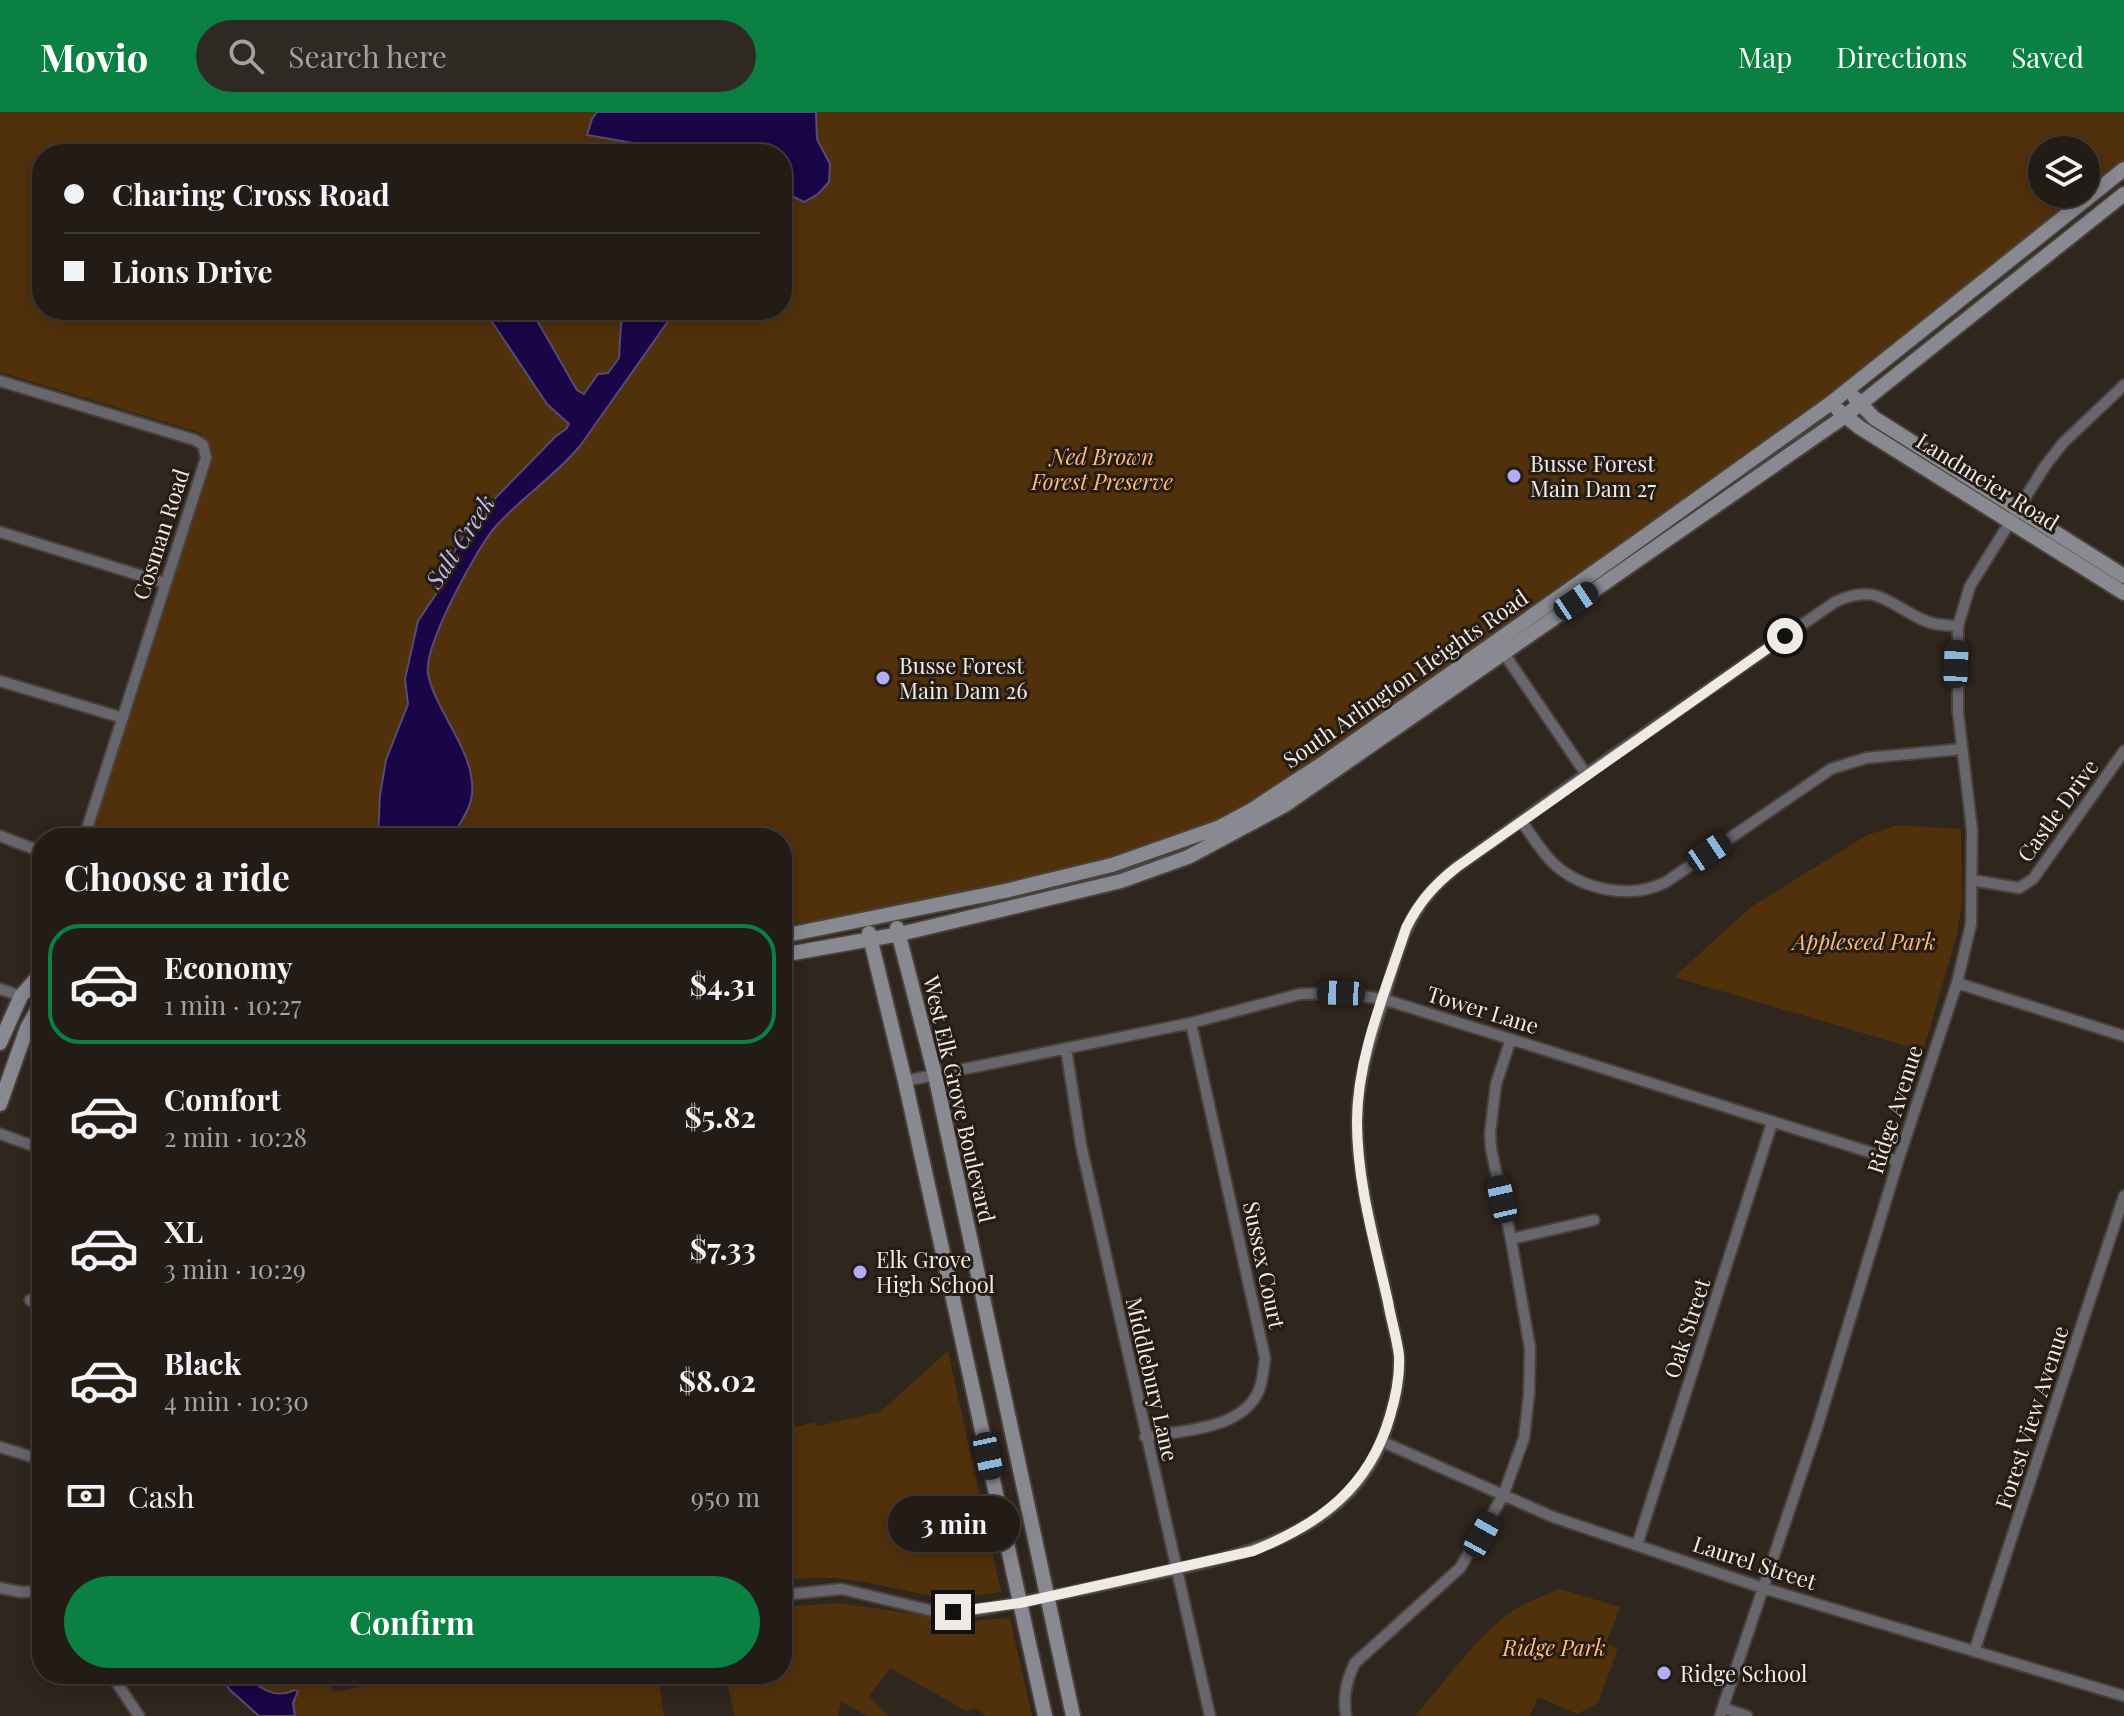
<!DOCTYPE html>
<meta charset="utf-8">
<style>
:root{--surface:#231c16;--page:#2f2923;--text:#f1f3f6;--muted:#a3a1a1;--line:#403a35;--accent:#0b8043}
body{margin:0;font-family:"Playfair Display",serif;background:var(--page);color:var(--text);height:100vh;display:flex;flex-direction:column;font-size:30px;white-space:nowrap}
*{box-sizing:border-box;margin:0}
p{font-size:26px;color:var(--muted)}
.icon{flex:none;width:44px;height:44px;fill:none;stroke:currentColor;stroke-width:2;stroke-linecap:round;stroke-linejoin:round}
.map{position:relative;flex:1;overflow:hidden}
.drawer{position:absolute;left:32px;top:716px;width:760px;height:856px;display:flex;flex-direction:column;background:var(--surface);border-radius:32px;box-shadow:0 4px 20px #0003,0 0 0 2px var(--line)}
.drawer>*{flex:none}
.banner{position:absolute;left:32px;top:32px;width:760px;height:176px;border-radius:32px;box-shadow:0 4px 20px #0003,0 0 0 2px var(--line);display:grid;align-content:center;height:176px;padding:0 32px;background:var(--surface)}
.buttons{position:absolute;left:2028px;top:24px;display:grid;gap:16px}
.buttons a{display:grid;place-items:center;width:72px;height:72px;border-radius:50%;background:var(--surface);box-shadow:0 4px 20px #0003,0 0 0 2px var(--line);font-size:40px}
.end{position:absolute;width:36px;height:36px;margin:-18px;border:10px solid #f0eae5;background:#111;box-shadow:0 0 0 4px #111}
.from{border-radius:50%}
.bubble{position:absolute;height:56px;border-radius:28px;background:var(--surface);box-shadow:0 4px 20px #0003,0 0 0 2px var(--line);font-size:26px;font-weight:700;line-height:56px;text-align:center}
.car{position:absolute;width:24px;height:48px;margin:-24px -12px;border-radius:10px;box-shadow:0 0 6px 2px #0007;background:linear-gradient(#222 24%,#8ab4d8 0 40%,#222 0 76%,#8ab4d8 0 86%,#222 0)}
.banner b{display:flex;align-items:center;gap:28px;height:76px;font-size:30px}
.banner b+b{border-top:2px solid var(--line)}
.banner i{width:20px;height:20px;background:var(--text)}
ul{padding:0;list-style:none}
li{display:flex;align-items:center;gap:24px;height:120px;margin:0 16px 12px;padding:0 16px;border:4px solid transparent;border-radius:32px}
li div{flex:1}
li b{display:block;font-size:30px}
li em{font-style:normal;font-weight:700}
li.current{border-color:var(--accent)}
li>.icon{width:72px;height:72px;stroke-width:1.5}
h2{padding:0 32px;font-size:36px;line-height:96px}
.pay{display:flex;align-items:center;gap:20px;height:88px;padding:0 32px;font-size:30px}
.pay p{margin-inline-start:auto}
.cta{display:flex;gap:16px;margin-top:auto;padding:16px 32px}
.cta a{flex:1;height:92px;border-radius:48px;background:var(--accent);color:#fff;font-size:32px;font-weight:700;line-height:92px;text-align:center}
header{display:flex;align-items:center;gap:48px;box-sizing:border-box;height:112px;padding:0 40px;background:var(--accent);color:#fff}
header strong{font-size:38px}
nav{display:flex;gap:44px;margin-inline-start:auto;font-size:28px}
.search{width:560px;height:72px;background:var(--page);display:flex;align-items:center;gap:20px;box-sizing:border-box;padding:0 28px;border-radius:44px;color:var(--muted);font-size:30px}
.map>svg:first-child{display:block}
.green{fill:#51300c;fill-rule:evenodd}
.water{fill:#1a0546;stroke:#5a4a76;stroke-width:2}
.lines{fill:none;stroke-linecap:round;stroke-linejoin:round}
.street-casing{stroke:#4a413a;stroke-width:14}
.secondary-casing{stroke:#4a413a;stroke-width:18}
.street{stroke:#66666c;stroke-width:10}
.secondary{stroke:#898992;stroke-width:14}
.route{stroke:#f0eae5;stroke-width:10}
.poi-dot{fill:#b3adf9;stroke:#251c14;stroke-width:3}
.labels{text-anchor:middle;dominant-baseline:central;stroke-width:6;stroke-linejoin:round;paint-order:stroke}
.park-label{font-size:22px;font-style:italic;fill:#febb7c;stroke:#251c14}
.poi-label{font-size:22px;fill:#f0eae5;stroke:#251c14;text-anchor:start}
.street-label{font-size:22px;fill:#f0eae5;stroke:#251c14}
.water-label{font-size:24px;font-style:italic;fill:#bcb8f3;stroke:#251c14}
</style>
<header>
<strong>Movio</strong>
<div class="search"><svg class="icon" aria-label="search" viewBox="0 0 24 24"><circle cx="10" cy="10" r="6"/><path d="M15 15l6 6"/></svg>Search here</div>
<nav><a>Map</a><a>Directions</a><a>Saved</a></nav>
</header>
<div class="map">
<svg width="2124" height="1604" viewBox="0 0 2124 1604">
<rect width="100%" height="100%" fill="#2f261e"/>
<path class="green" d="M0,0H2124V57L1938,207L1250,699L1165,736L782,823V726H84L210,337L201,321L0,260ZM2042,38H2086V82H2042ZM42,42H782V198H42Z
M1898,713L1961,717L1962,789L1957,823L1923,939L1674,865L1751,795L1867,723Z
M948,1239L1001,1480L962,1486H946C884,1477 847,1458 782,1469V1318L815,1310L817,1314L880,1300Z
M1560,1477L1620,1495L1606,1532L1618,1537L1598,1591L1577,1602L1538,1585L1530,1604H1415C1443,1572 1480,1520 1514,1498C1529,1489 1544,1483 1560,1477Z
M838,1491L968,1509L1010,1506L1032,1604H986L976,1596L966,1599L890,1556L869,1584L888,1604H867L841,1589L838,1604H735L725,1562H782V1495Z
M246,1562H377L329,1572L334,1580L418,1562H658L664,1604H295L293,1590L297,1582L262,1578Z"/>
<path class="water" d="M597,0H816L817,27L830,52L829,70L818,82L804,90L782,79V42H666L639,32L587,23L592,7Z
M502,198H531L577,278L584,282L598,262L608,261L619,246L621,212L629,198H676L580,334C555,364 522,385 496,414C477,435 423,535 428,562C436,601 476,640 472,682C471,698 458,711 453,726H378L380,683L386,648L408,592L405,567L418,509L438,479L453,442L473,409L556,324L566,317L569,312L547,292L490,207Z
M218,1562H246C259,1577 276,1587 295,1578L298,1579L293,1591L295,1604H259L230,1578Z"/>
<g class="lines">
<defs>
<path id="street" d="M0,269L195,328L203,333L206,346L84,726
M0,420L165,471
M1503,540L1586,662
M0,569L123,606
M1522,710C1532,724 1541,739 1553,751C1582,778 1631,788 1666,770L1831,657L1866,646L1962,637
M0,724L42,740
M1972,768L2019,776L2033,767L2124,639
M1957,871L2124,924
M0,877L21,884
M1066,936L1081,1033L1210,1604
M905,969L1191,911L1300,882L1341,881L1383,887L1898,1049
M0,1022L42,1037
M1511,1127L1594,1108
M30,1188L42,1195
M1145,1325C1183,1318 1249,1318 1261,1272C1263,1263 1264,1254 1265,1246L1191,911
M1383,1330L1553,1405L1763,1476L2124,1584
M0,1335L42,1348
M1637,1433L1772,1011
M0,1476L21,1480L42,1479
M782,1483L842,1477L933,1499L978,1498C1030,1489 1081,1478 1132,1467C1231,1445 1353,1427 1387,1315C1394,1291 1401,1269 1399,1244C1397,1226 1391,1208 1388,1190C1376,1132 1358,1072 1357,1012C1357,969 1370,929 1383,889C1401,831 1407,794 1457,755L1586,662L1835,490C1875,471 1886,490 1921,507C1932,513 1945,513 1958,514
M1975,1537L2124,1084
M111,1562L139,1604
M1723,1596L1747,1604
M1346,1604C1343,1584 1346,1569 1355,1551L1460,1456L1503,1384L1524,1326L1529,1282L1530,1236L1511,1127L1491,1037L1490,1021L1496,972L1511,927
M1720,1604L1817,1316L1898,1049L1957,871L1971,812L1972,718L1958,600V514L1970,474L2045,354L2063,331L2124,273"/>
<path id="secondary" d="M1855,286L1874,306L2124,464
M1838,298L1859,315L2124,481
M897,816L935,963L1073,1604
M869,821L905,969L1045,1604
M782,824L1005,779L1112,753L1220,715L1250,699L1325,650L1617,444L1831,291L2124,57
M782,843L900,822L1121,769L1188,745L1285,693L1845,304L2124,82
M0,931L21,884L42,860
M0,992L27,916L42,890"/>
</defs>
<use href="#street" class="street-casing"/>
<use href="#secondary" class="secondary-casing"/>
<use href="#street" class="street"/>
<use href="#secondary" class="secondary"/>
</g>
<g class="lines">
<path class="route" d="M953,1500L1020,1491L1253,1439C1320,1412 1369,1376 1390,1304C1396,1284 1400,1265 1399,1244C1397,1226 1391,1208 1388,1190C1375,1132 1357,1071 1357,1010C1357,944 1386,878 1406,816C1419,790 1434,773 1457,755L1785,524"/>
</g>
<g class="poi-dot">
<circle cx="1514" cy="364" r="8"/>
<circle cx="883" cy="566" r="8"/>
<circle cx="860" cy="1160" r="8"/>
<circle cx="1664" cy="1561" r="8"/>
</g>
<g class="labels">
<g class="park-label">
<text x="1102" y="344">Ned Brown<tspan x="1102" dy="25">Forest Preserve</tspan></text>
<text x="1864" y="829">Appleseed Park</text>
<text x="1554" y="1535">Ridge Park</text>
</g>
<g class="poi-label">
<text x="1530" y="351">Busse Forest<tspan x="1530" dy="25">Main Dam 27</tspan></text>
<text x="899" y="553">Busse Forest<tspan x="899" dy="25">Main Dam 26</tspan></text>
<text x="876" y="1147">Elk Grove<tspan x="876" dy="25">High School</tspan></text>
<text x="1680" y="1561">Ridge School</text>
</g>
<g class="street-label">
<text transform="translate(1988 369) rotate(32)">Landmeier Road</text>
<text transform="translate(160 422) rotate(-72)">Cosman Road</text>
<text transform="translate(1405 566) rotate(-35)">South Arlington Heights Road</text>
<text transform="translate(2057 698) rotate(-54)">Castle Drive</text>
<text transform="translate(1483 897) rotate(17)">Tower Lane</text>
<text transform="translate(960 987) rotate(77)">West Elk Grove Boulevard</text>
<text transform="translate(1894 997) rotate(-72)">Ridge Avenue</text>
<text transform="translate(1265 1153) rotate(78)">Sussex Court</text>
<text transform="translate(1686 1216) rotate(-72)">Oak Street</text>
<text transform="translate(1153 1267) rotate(77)">Middlebury Lane</text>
<text transform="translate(2031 1305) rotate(-72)">Forest View Avenue</text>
<text transform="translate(1755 1450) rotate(18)">Laurel Street</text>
</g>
<g class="water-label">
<text transform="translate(459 429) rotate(-57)">Salt Creek</text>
</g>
</g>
</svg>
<div class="buttons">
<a><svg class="icon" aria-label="layers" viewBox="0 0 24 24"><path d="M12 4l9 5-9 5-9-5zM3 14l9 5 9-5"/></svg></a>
</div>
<i class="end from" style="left:1785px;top:524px"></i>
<i class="end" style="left:953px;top:1500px"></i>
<div class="bubble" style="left:888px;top:1384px;width:132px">3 min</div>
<i class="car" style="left:1576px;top:489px;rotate:56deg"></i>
<i class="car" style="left:1956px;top:552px;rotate:2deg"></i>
<i class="car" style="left:1709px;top:740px;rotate:56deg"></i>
<i class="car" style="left:1341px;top:881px;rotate:272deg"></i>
<i class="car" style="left:1502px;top:1087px;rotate:347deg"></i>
<i class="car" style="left:988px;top:1344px;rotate:168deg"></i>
<i class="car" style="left:1482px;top:1423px;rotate:29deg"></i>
<div class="banner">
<b><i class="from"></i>Charing Cross Road</b>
<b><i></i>Lions Drive</b>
</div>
<section class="drawer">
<h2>Choose a ride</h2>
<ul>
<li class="current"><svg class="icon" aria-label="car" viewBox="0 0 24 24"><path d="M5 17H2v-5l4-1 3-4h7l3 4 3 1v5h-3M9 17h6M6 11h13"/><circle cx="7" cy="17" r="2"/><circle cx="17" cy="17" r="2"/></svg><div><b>Economy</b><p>1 min · 10:27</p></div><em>$4.31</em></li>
<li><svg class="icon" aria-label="car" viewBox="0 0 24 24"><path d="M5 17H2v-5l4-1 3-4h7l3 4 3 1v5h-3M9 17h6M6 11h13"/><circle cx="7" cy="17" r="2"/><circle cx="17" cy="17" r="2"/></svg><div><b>Comfort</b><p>2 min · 10:28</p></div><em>$5.82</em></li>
<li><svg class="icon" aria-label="car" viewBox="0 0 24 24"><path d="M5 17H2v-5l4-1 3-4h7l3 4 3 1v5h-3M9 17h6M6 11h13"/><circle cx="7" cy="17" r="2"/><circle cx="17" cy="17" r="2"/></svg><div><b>XL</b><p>3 min · 10:29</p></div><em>$7.33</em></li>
<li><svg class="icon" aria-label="car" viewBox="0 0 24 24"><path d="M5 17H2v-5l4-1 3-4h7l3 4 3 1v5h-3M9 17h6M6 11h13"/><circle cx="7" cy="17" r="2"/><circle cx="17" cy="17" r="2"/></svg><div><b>Black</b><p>4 min · 10:30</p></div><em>$8.02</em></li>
</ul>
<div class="pay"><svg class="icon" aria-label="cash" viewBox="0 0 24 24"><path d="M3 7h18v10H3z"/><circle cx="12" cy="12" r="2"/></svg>Cash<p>950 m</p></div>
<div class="cta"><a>Confirm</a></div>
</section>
</div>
